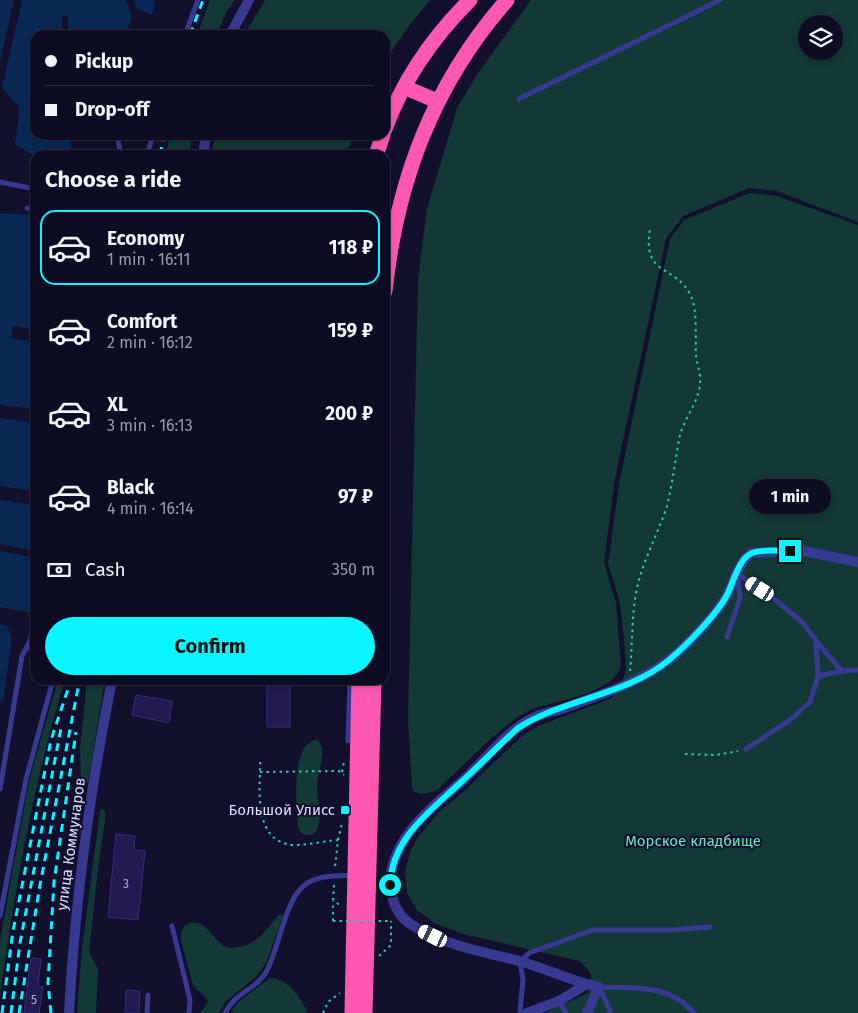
<!DOCTYPE html>
<meta charset="utf-8">
<style>
:root{--surface:#0e0c22;--page:#1c1a2f;--text:#f1f3f6;--muted:#9b9ba5;--line:#2e2c40;--accent:#09f5ff}
body{margin:0;font-family:"Fira Sans",sans-serif;background:var(--page);color:var(--text);height:100vh;display:flex;flex-direction:column;font-size:19px;white-space:nowrap}
*{box-sizing:border-box;margin:0}
p{font-size:16px;color:var(--muted)}
.icon{flex:none;width:28px;height:28px;fill:none;stroke:currentColor;stroke-width:2;stroke-linecap:round;stroke-linejoin:round}
.map{position:relative;flex:1;overflow:hidden}
.panel{position:absolute;left:30px;top:150px;width:360px;height:535px;display:flex;flex-direction:column;background:var(--surface);border-radius:15px;box-shadow:0 2px 8px #0003,0 0 0 1px var(--line)}
.panel>*{flex:none}
.top-card{position:absolute;left:30px;top:30px;width:360px;height:110px;border-radius:15px;box-shadow:0 2px 8px #0003,0 0 0 1px var(--line);display:grid;align-content:center;height:110px;padding:0 15px;background:var(--surface)}
.controls{position:absolute;left:798px;top:15px;display:grid;gap:10px}
.controls a{display:grid;place-items:center;width:45px;height:45px;border-radius:50%;background:var(--surface);box-shadow:0 2px 8px #0003,0 0 0 1px var(--line);font-size:25px}
.end{position:absolute;width:22px;height:22px;margin:-11px;border:6px solid #09f5ff;background:#111;box-shadow:0 0 0 2px #111}
.from{border-radius:50%}
.bubble{position:absolute;height:35px;border-radius:18px;background:var(--surface);box-shadow:0 2px 8px #0003,0 0 0 1px var(--line);font-size:16px;font-weight:700;line-height:35px;text-align:center}
.car{position:absolute;width:15px;height:30px;margin:-15px -8px;border-radius:6px;box-shadow:0 0 4px 1px #0007;background:linear-gradient(#fff 24%,#345 0 40%,#fff 0 76%,#345 0 86%,#fff 0)}
.top-card b{display:flex;align-items:center;gap:18px;height:48px;font-size:19px}
.top-card b+b{border-top:1px solid var(--line)}
.top-card i{width:12px;height:12px;background:var(--text)}
ul{padding:0;list-style:none}
li{display:flex;align-items:center;gap:15px;height:75px;margin:0 10px 8px;padding:0 5px;border:2px solid transparent;border-radius:15px}
li div{flex:1}
li b{display:block;font-size:19px}
li em{font-style:normal;font-weight:700}
li.current{border-color:var(--accent)}
li>.icon{width:45px;height:45px;stroke-width:1.5}
h2{padding:0 15px;font-size:22px;line-height:60px}
.pay{display:flex;align-items:center;gap:12px;height:55px;padding:0 15px;font-size:19px}
.pay p{margin-inline-start:auto}
.cta{display:flex;gap:10px;margin-top:auto;padding:10px 15px}
.cta a{flex:1;height:58px;border-radius:30px;background:var(--accent);color:#111;font-size:20px;font-weight:700;line-height:58px;text-align:center}
.map>svg:first-child{display:block}
.green{fill:#123935;fill-rule:evenodd}
.water{fill:#092954}
.pier{fill:#13102e}
.building{fill:#221a51;stroke:#362b7f}
.lines{fill:none;stroke-linecap:round;stroke-linejoin:round}
.path{stroke:#28c9b5;stroke-width:2;stroke-dasharray:2.5 4;stroke-linecap:butt}
.lane{stroke:#383a91;stroke-width:5}
.street{stroke:#383a91;stroke-width:10}
.highway{stroke:#ff58b2;stroke-width:15}
.rail{stroke:#09f5ff;stroke-width:3;stroke-dasharray:8 6;stroke-linecap:butt}
.path-bridge{stroke:#28c9b5;stroke-width:2;stroke-dasharray:2.5 4;stroke-linecap:butt}
.route{stroke:#09f5ff;stroke-width:6}
.poi-dot{fill:#09f5ff;stroke:#13102e;stroke-width:2}
.labels{text-anchor:middle;dominant-baseline:central;stroke-width:4;stroke-linejoin:round;paint-order:stroke}
.number-label{font-size:12px;fill:#b0acd4}
.poi-label{font-size:15px;fill:#dfddff;stroke:#13102e;text-anchor:end}
.park-label{font-size:15px;fill:#5fe9be;stroke:#13102e}
.street-label{font-size:15px;fill:#dfddff;stroke:#13102e}
</style>
<div class="map">
<svg width="858" height="1013" viewBox="0 0 858 1013">
<rect width="100%" height="100%" fill="#13102e"/>
<path class="green" d="M210,0H235L226,12L217,35H197Z
M265,0H430L408,27L385,61V35H244Z
M531,0H858V222L777,191L749,188L683,216L666,239L615,478L604,562L616,603L621,667C611,695 555,700 530,710C503,723 460,769 437,790C428,794 423,795 414,792L412,786L408,719L418,279L427,209L457,108L478,73ZM806,24H834V51H806Z
M170,135H192L189,155H166Z
M215,135H353L346,155H212Z
M750,193L777,196L858,225V1013H545L588,993L591,974L580,961L463,934L434,923L417,910L407,893L405,871L411,849L419,836L439,812L463,792L523,735L538,726L610,699L620,690L626,669L624,639L620,603L608,564L620,479L670,239L684,220Z
M58,680H65C33,783 15,889 0,996V941L15,857L29,781Z
M87,680H105L88,782L86,785L81,782L80,749Z
M318,740C328,753 317,772 317,786C317,802 324,819 315,833C307,837 301,836 298,827C297,808 289,741 318,740Z
M103,809L105,813V820L98,869L89,952L98,969L96,1013H77L82,949L100,811Z
M280,914L283,916L266,963L257,976L226,1001L219,1013H200L208,1002C204,993 197,992 193,985L181,941C181,934 181,928 188,924C205,916 214,942 226,947C229,948 235,948 238,947C260,944 266,928 280,914Z
M270,978C288,978 301,998 308,1013H231L237,1003Z"/>
<path class="water" d="M0,0H14L0,62Z
M22,0H126L132,18L125,35H68V17L62,15V35H35V135H69L73,155L35,157L15,144L20,107C14,100 6,95 2,87Z
M134,0H155L152,15L136,8Z
M0,213L35,215V409L0,405Z
M0,418L35,423V491L0,486Z
M0,500L35,505V551L0,544Z
M0,551L35,558V602L31,613L0,607Z
M0,624L7,626L12,639L3,702L0,701Z"/>
<path class="pier" d="M14,0L16,1L2,62L0,64Z
M19,0H22L2,87L0,86Z
M62,15L68,17V35H66L65,18V35H62Z
M13,326L35,330V342L11,338Z"/>
<path class="building" d="M267,680H290V727H267Z
M136,695L172,701L169,723L132,715Z
M116,834L135,836L134,850L145,851L138,920L108,917Z
M31,958L41,959L38,986L43,987L39,1013H24Z
M126,990L140,991L139,1013H125Z"/>
<g class="lines">
<path class="path" d="M630,671C633,641 631,608 639,580C646,555 659,531 667,506C673,482 675,459 680,435C685,416 701,400 700,379C700,371 697,364 696,356C695,339 698,312 691,296C675,263 642,278 650,229
M685,754L716,755L738,751
M260,762C260,791 253,844 295,845C309,845 324,841 338,840L335,867
M260,772L339,771L344,775
M342,772L344,762
M338,840L342,823
M334,885L333,899L341,907
M333,921V901
M379,956L391,945V921
M323,1013L328,1002L340,993"/>
<path class="lane" d="M185,35L198,0
M519,99L720,0
M117,135L121,155
M147,155L153,135
M0,182L35,189
M27,208L35,209
M35,627L28,645L35,655
M727,637L740,598L737,574L772,597L802,622L816,640L818,676L810,702L790,720L746,749
M816,641L842,671L858,670
M818,676L842,671
M348,741L350,680
M0,789L22,656L28,645
M0,916L26,779L53,680
M172,926L190,1000L189,1013
M599,987C634,988 669,984 694,1013
M600,989L611,1013
M559,1001L566,1013
M147,1013L148,995
M225,1013C235,993 254,990 265,974C280,950 284,895 309,882C322,875 340,876 354,875
M520,1013L523,979L520,962L529,953L593,930H672L710,927"/>
<path class="street" d="M230,35L249,0
M203,155L206,135
M69,1013C75,902 90,789 112,680
M527,1013L559,1001L587,984
M587,1013L599,987C573,982 545,968 519,961C484,952 443,945 412,925C399,917 393,904 391,890C386,847 424,813 454,788C481,767 502,733 533,718C542,713 553,712 562,709C599,695 637,684 669,660C688,645 712,619 725,599C734,584 737,564 751,553L804,551L858,562"/>
<path class="highway" d="M404,87L437,101
M385,129C403,80 433,37 470,0
M376,155L383,135
M385,291C397,181 433,84 507,0
M352,1013L359,680
M365,1013L374,680"/>
<path class="rail" d="M190,35L203,0
M160,155L164,135
M2,1013L13,931L51,740L71,680
M11,1013L20,943L61,728
M19,1013L40,885L79,683
M51,1013L48,983L54,882L76,732"/>
<path class="path-bridge" d="M333,921H391"/>
</g>
<g class="lines">
<path class="route" d="M390,885C392,839 428,813 459,784C479,766 498,746 518,728C565,698 625,696 669,660C687,645 717,614 727,595C733,583 739,558 752,553C763,549 778,551 790,551"/>
</g>
<rect class="poi-dot" x="340" y="805" width="10" height="10" rx="2.5"/>
<g class="labels">
<g class="number-label">
<text x="126" y="884">3</text>
<text x="34" y="1000">5</text>
</g>
<g class="poi-label">
<text x="335" y="810">Большой Улисс</text>
</g>
<g class="park-label">
<text x="693" y="841">Морское кладбище</text>
</g>
<g class="street-label">
<text transform="translate(71 844) rotate(-82)">улица Коммунаров</text>
</g>
</g>
</svg>
<div class="controls">
<a><svg class="icon" aria-label="layers" viewBox="0 0 24 24"><path d="M12 4l9 5-9 5-9-5zM3 14l9 5 9-5"/></svg></a>
</div>
<i class="end from" style="left:390px;top:885px"></i>
<i class="end" style="left:790px;top:551px"></i>
<div class="bubble" style="left:749px;top:479px;width:82px">1 min</div>
<i class="car" style="left:760px;top:589px;rotate:303deg"></i>
<i class="car" style="left:433px;top:936px;rotate:296deg"></i>
<div class="top-card">
<b><i class="from"></i>Pickup</b>
<b><i></i>Drop-off</b>
</div>
<section class="panel">
<h2>Choose a ride</h2>
<ul>
<li class="current"><svg class="icon" aria-label="car" viewBox="0 0 24 24"><path d="M5 17H2v-5l4-1 3-4h7l3 4 3 1v5h-3M9 17h6M6 11h13"/><circle cx="7" cy="17" r="2"/><circle cx="17" cy="17" r="2"/></svg><div><b>Economy</b><p>1 min · 16:11</p></div><em>118 ₽</em></li>
<li><svg class="icon" aria-label="car" viewBox="0 0 24 24"><path d="M5 17H2v-5l4-1 3-4h7l3 4 3 1v5h-3M9 17h6M6 11h13"/><circle cx="7" cy="17" r="2"/><circle cx="17" cy="17" r="2"/></svg><div><b>Comfort</b><p>2 min · 16:12</p></div><em>159 ₽</em></li>
<li><svg class="icon" aria-label="car" viewBox="0 0 24 24"><path d="M5 17H2v-5l4-1 3-4h7l3 4 3 1v5h-3M9 17h6M6 11h13"/><circle cx="7" cy="17" r="2"/><circle cx="17" cy="17" r="2"/></svg><div><b>XL</b><p>3 min · 16:13</p></div><em>200 ₽</em></li>
<li><svg class="icon" aria-label="car" viewBox="0 0 24 24"><path d="M5 17H2v-5l4-1 3-4h7l3 4 3 1v5h-3M9 17h6M6 11h13"/><circle cx="7" cy="17" r="2"/><circle cx="17" cy="17" r="2"/></svg><div><b>Black</b><p>4 min · 16:14</p></div><em>97 ₽</em></li>
</ul>
<div class="pay"><svg class="icon" aria-label="cash" viewBox="0 0 24 24"><path d="M3 7h18v10H3z"/><circle cx="12" cy="12" r="2"/></svg>Cash<p>350 m</p></div>
<div class="cta"><a>Confirm</a></div>
</section>
</div>
